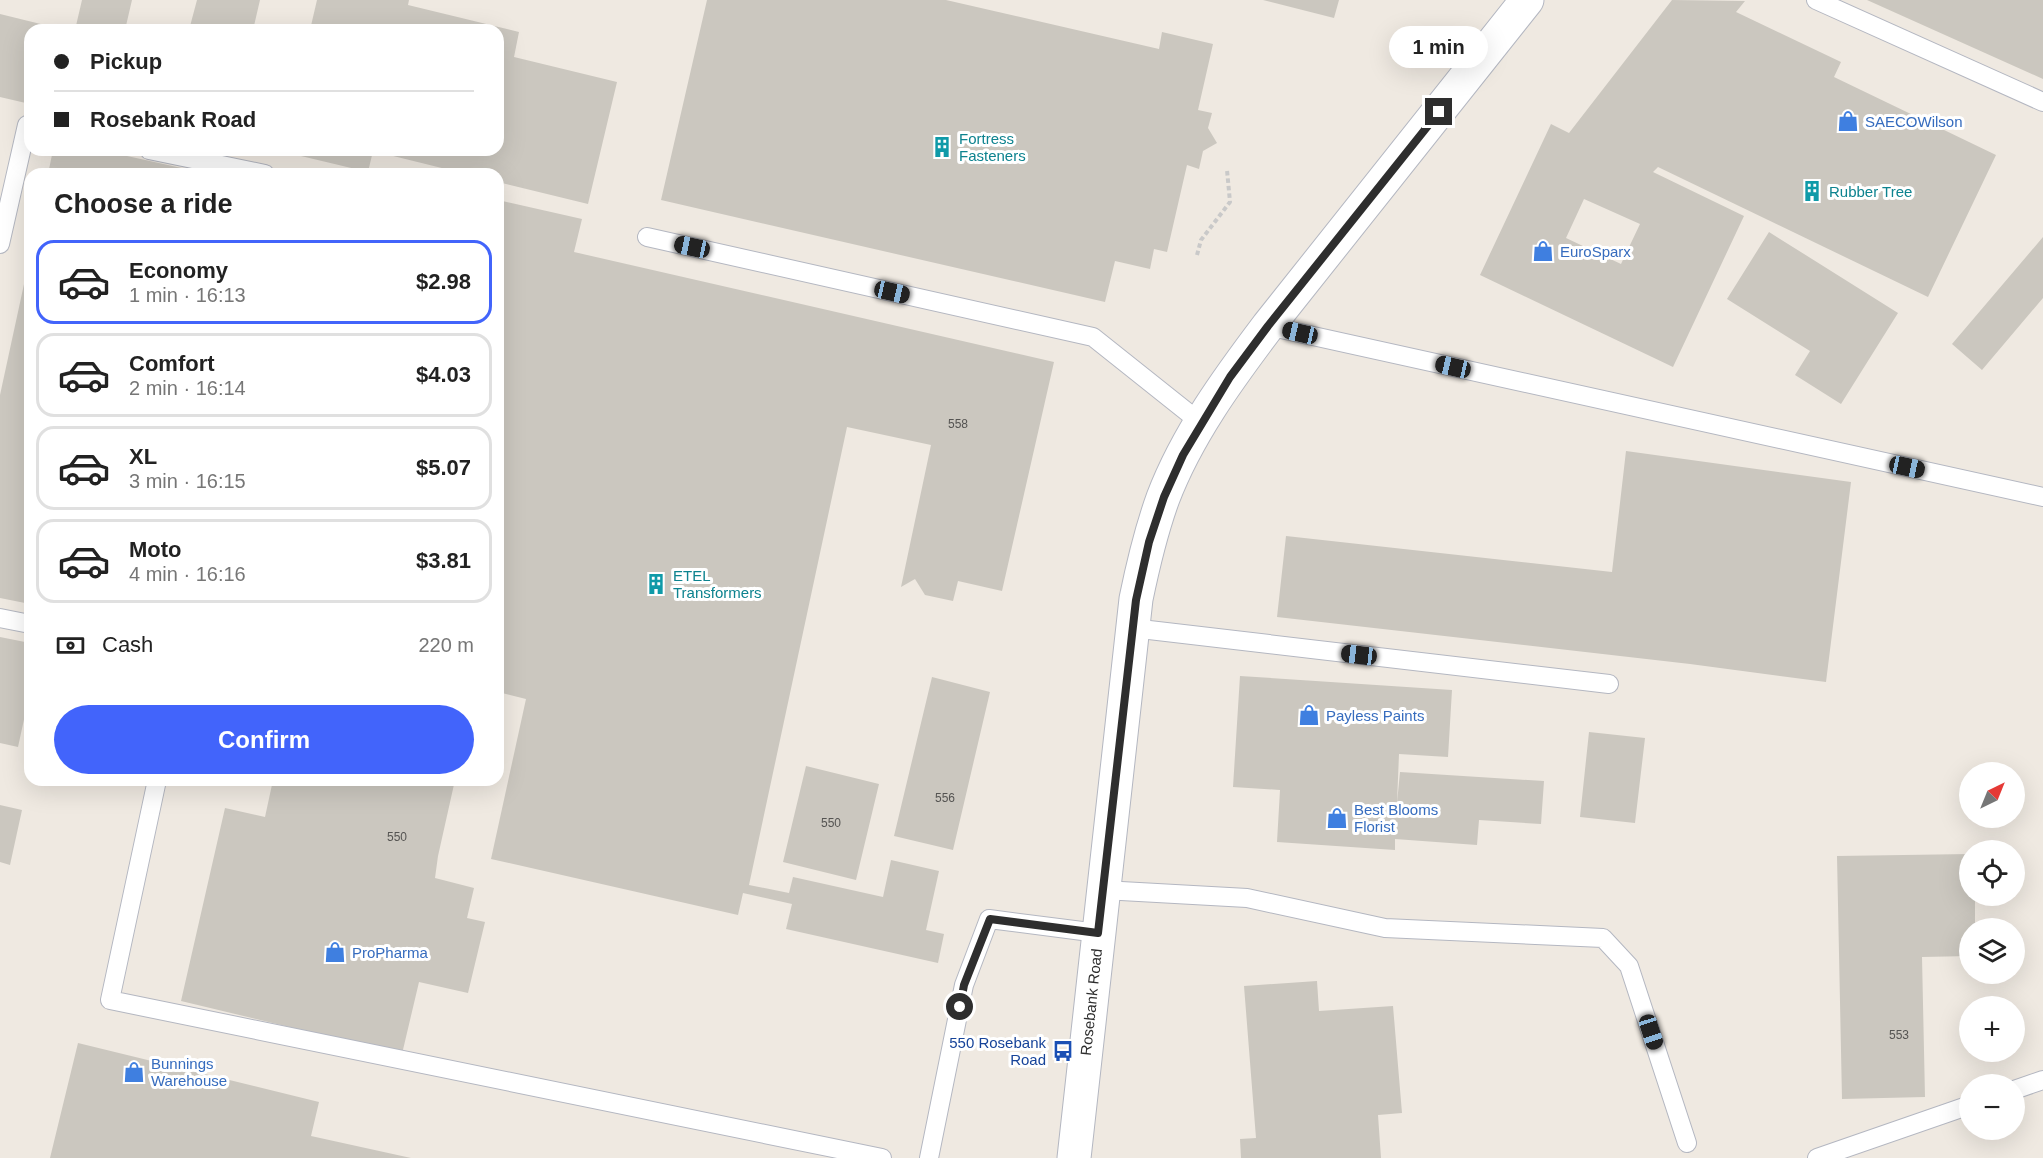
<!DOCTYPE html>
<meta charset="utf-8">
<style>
:root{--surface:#fff;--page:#f6f6f6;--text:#222;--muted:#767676;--line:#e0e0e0;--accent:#4264fb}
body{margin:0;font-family:Arial,sans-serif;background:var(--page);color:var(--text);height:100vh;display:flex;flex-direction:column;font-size:22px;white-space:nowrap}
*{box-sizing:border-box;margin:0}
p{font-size:20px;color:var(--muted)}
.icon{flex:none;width:33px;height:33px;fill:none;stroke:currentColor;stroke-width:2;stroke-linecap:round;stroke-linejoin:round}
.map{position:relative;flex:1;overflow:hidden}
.details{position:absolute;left:24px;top:168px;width:480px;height:618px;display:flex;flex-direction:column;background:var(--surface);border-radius:18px;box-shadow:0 6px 24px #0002}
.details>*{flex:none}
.top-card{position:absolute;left:24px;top:24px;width:480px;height:132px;border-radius:18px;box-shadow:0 6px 24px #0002;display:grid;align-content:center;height:132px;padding:0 30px;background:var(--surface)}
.needle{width:39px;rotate:43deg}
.controls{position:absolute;left:1959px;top:762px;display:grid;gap:12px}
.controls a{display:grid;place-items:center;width:66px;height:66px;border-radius:50%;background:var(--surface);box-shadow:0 6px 24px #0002;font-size:30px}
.end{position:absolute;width:27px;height:27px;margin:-14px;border:8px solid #2e2e2e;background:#fff;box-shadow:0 0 0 3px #fff}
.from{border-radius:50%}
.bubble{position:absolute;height:42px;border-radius:21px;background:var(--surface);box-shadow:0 6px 24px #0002;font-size:20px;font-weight:800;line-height:42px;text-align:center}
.car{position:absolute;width:18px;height:36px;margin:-18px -9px;border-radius:8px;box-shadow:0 0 4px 2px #0007;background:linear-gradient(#222 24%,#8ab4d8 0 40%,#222 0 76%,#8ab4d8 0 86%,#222 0)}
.top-card b{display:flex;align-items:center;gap:21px;height:57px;font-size:22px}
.top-card b+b{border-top:2px solid var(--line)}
.top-card i{width:15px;height:15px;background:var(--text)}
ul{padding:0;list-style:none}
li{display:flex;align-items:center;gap:18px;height:84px;margin:0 12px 9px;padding:0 18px;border:3px solid var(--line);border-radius:18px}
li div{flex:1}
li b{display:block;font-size:22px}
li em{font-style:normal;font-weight:800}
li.current{border-color:var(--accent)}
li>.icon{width:54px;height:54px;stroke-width:1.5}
h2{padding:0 30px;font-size:27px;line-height:72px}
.pay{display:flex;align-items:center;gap:15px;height:66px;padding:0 30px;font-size:22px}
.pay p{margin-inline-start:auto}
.cta{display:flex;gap:12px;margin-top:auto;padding:12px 30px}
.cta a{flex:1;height:69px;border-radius:36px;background:var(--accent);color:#fff;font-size:24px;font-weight:800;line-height:69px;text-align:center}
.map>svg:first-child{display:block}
.building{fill:#cbc7bf;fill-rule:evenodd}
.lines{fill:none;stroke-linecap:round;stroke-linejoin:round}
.service-casing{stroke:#b4b7c1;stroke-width:20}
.secondary-casing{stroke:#b4b7c1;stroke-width:35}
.path{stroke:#c9c9c9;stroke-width:4;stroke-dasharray:4.5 3;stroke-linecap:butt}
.service{stroke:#fff;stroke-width:18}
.secondary{stroke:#fff;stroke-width:33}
.route{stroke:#2e2e2e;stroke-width:8}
.labels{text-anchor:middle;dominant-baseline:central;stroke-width:6;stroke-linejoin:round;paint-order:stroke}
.number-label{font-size:12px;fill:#555452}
.shop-label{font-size:15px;fill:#366cbe;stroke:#fff;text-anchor:start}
.culture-label{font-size:15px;fill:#0d838f;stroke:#fff;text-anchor:start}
.street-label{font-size:15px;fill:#2e2e2e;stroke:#fff}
.transit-label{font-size:15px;fill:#164399;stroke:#fff;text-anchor:end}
</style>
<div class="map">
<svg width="2043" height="1158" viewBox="0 0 2043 1158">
<rect width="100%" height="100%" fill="#efe9e1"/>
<path class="building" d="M82,0H132L125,30H75Z
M197,0H260L253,30H189Z
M317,0H409L408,5L519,32L514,57L617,82L588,204L498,182V174H466L373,151L368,172L280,151L498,150V30H310Z
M707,0H946L1159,49L1162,32L1213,44L1198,110L1212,113L1208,128L1217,143L1203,151L1199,169L1187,165L1167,252L1154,249L1150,269L1115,261L1105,302L661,200Z
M1263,0H1339L1334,18Z
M1672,0L1745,1L1736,12L1841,62L1834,77L1996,155L1928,297L1658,167L1653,172L1744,216L1673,367L1480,275L1551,124L1569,133ZM1584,199L1640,224L1621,264L1566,238Z
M1867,0H2043V79Z
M0,14L61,29L30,30V104L0,97Z
M53,150H100L195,171L194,174H48Z
M498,200L582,219L574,252L1054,362L1002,591L958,581L953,601L925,595L915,579L901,587L931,445L847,427L749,885L789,893L793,877L883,897L891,860L939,871L926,930L944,934L938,963L786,929L792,904L743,893L738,915L491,859L526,699L498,692Z
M1769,232L1898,313L1841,404L1795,375L1810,351L1727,299Z
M2043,237V298L1982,370L1952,344Z
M29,261H30V604L0,598V395Z
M1626,451L1851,482L1826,682L1690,664L1277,617L1286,536L1612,572Z
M0,637L30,643V692L18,747L0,743Z
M1240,676L1452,690L1448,757L1399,754L1397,803L1400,772L1544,781L1541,824L1479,820L1477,845L1395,839V850L1277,842L1280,790L1233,787Z
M932,677L990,692L953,850L894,836Z
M1589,732L1645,738L1635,823L1580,817Z
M806,766L879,784L856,880L783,862Z
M273,780H455L438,856L435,878L474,888L467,918L485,922L468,993L419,982L402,1054L181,1001L225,808L265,817Z
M0,805L22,810L10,865L0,862Z
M1970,854V896H1975V928H1970V956L1922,957L1925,1097L1842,1099L1837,856Z
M1317,981L1319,1011L1393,1006L1402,1113L1378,1115L1381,1158H1241L1240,1139L1256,1138L1244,986Z
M78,1043L319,1102L311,1136L411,1158H50Z"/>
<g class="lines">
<defs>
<path id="service" d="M1816,0L2043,102
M149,150L265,174
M647,237L1093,337L1201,423
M0,244L27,125H30
M1268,326L2043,497
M0,618L30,624
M1132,628L1609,684
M157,780L110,1000L882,1158
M1103,890L1247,898L1385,928L1603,938L1629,966L1687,1143
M2014,1090L2043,1080
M929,1158L964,985L989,919L1098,933
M1817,1158L1970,1105"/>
<path id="secondary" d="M1074,1158L1136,599C1143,565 1151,531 1163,498C1187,435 1228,379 1268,326L1527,0"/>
</defs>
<use href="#service" class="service-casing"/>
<use href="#secondary" class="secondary-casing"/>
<path class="path" d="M1197,255L1201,240L1230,202L1227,170"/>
<use href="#service" class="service"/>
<use href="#secondary" class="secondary"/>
</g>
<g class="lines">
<path class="route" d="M960,1007L964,985L990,919L1098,933L1136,600L1149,542L1164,497L1183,455L1230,377L1268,326L1439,112"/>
</g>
<defs>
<symbol id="shop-bare" viewBox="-9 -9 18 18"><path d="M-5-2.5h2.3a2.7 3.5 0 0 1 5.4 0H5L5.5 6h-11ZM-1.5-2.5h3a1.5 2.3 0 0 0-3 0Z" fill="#3f7fe0" stroke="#fff" stroke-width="2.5" paint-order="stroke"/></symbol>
<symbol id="building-bare" viewBox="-9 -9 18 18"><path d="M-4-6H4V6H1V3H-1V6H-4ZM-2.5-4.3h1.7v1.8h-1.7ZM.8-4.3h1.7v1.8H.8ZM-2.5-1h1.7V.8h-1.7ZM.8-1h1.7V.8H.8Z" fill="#0f9aa8" stroke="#fff" stroke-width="2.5" paint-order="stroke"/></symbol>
<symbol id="bus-bare" viewBox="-9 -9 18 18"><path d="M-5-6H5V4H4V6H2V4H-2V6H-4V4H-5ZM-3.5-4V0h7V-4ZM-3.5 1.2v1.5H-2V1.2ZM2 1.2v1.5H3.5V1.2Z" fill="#1a4fb4" stroke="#fff" stroke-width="2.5" paint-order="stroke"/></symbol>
</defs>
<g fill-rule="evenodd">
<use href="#shop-bare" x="1833" y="106" width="30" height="30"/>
<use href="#building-bare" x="927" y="132" width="30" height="30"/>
<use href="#building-bare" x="1797" y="176" width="30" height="30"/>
<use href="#shop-bare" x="1528" y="236" width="30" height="30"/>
<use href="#building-bare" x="641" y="569" width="30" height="30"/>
<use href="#shop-bare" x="1294" y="700" width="30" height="30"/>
<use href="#shop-bare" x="1322" y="803" width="30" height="30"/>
<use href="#shop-bare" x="320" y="937" width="30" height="30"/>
<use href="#bus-bare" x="1048" y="1036" width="30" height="30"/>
<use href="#shop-bare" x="119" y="1057" width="30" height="30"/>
</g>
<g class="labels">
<g class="number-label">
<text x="958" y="424">558</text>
<text x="945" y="798">556</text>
<text x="831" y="823">550</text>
<text x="397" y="837">550</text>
<text x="1899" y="1035">553</text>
</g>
<g class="shop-label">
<text x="1865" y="121">SAECOWilson</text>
<text x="1560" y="251">EuroSparx</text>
<text x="1326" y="715">Payless Paints</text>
<text x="1354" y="809">Best Blooms<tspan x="1354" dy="17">Florist</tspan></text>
<text x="352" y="952">ProPharma</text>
<text x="151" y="1063">Bunnings<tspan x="151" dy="17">Warehouse</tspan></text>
</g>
<g class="culture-label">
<text x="959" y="138">Fortress<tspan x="959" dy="17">Fasteners</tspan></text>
<text x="1829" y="191">Rubber Tree</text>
<text x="673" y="575">ETEL<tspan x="673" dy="17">Transformers</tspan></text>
</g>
<g class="street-label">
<text transform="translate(1091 1002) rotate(-84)">Rosebank Road</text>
</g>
<g class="transit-label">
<text x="1046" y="1042">550 Rosebank<tspan x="1046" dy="17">Road</tspan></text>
</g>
</g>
</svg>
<div class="controls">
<a><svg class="needle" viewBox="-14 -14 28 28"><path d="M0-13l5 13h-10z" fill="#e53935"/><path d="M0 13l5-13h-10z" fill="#767676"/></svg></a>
<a><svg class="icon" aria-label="locate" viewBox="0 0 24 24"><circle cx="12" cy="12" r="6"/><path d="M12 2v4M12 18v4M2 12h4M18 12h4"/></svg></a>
<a><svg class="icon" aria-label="layers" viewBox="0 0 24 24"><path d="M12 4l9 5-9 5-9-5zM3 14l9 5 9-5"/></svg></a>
<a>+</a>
<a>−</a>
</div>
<i class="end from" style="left:960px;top:1007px"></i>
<i class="end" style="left:1439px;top:112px"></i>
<div class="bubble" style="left:1389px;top:26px;width:99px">1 min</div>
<i class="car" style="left:692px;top:247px;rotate:282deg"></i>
<i class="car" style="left:892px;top:292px;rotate:103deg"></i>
<i class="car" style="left:1300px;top:333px;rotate:283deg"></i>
<i class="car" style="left:1453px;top:367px;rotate:283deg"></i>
<i class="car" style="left:1907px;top:467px;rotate:102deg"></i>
<i class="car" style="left:1359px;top:655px;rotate:277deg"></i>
<i class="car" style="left:1651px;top:1032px;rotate:162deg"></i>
<div class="top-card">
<b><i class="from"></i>Pickup</b>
<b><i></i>Rosebank Road</b>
</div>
<section class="details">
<h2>Choose a ride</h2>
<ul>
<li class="current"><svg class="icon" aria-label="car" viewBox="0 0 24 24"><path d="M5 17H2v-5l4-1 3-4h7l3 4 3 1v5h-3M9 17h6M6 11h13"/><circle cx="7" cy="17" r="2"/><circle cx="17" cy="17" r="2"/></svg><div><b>Economy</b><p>1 min · 16:13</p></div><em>$2.98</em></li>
<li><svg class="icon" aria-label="car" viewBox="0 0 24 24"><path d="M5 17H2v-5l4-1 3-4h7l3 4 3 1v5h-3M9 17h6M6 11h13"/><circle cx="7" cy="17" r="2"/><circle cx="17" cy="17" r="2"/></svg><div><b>Comfort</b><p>2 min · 16:14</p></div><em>$4.03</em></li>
<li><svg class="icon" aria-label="car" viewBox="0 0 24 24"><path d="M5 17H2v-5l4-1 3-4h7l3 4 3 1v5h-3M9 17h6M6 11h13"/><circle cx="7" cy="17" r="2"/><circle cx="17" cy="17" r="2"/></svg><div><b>XL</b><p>3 min · 16:15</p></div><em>$5.07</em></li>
<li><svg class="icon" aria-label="car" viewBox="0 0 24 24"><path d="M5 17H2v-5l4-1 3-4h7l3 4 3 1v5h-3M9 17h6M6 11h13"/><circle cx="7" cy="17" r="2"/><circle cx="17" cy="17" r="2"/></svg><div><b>Moto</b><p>4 min · 16:16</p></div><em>$3.81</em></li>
</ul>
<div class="pay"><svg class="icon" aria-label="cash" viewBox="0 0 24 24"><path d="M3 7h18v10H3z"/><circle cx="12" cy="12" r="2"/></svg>Cash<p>220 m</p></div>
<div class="cta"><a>Confirm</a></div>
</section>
</div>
